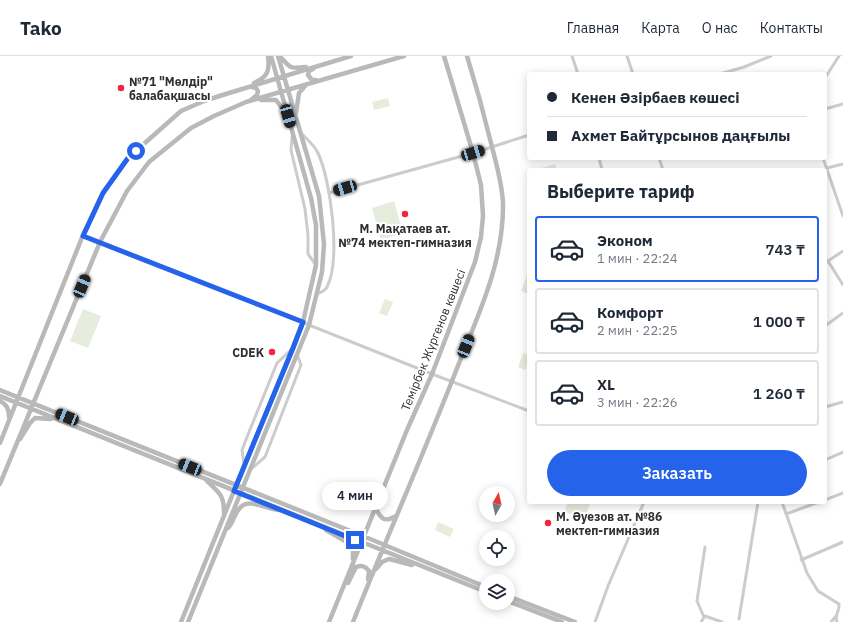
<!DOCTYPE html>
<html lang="ru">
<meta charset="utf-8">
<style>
:root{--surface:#fff;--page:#f2f2f3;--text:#1f2937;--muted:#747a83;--line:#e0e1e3;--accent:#2563eb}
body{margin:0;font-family:"IBM Plex Sans",sans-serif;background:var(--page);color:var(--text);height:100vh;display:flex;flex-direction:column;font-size:15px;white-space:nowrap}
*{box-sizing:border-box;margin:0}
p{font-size:13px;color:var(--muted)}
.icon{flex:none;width:22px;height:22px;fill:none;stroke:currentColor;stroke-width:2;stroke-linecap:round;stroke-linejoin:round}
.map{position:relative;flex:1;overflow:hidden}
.drawer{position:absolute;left:527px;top:112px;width:300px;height:336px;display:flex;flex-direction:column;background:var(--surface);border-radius:4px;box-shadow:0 2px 10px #0003}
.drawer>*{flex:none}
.hud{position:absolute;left:527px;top:16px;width:300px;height:88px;border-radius:4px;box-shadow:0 2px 10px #0003;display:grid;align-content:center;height:88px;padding:0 20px;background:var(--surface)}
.needle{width:26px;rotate:8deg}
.buttons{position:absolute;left:479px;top:430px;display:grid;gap:8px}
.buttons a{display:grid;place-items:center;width:36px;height:36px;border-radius:50%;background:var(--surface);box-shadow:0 2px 10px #0003;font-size:20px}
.end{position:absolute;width:18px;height:18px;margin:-9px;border:5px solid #2563eb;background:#fff;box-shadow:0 0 0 2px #fff}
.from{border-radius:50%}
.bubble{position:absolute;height:28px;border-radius:14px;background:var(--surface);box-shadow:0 2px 10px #0003;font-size:13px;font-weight:600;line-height:28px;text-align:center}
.car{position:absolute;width:12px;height:24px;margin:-12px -6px;border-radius:5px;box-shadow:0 0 3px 1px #0007;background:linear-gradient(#222 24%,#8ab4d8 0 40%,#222 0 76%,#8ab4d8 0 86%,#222 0)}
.hud b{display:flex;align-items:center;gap:14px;height:38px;font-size:15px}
.hud b+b{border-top:1px solid var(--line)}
.hud i{width:10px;height:10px;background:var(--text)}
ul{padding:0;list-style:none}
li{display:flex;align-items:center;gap:12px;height:66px;margin:0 8px 6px;padding:0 12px;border:2px solid var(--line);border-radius:4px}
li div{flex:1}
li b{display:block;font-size:15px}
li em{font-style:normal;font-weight:600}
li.on{border-color:var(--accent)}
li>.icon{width:36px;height:36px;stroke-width:1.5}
h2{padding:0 20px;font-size:18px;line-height:48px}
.primary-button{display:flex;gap:8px;margin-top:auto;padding:8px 20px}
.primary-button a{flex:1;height:46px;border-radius:24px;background:var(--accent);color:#fff;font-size:16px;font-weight:600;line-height:46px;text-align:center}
header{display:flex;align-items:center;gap:24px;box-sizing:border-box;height:56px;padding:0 20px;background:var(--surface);border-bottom:1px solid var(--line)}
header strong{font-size:19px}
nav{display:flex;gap:22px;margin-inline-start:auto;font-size:14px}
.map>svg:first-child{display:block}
.green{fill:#e6eddc}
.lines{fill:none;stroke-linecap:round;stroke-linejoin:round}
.street{stroke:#ccc;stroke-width:3}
.secondary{stroke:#b9b9b9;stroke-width:4.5}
.route{stroke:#2563eb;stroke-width:5}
.poi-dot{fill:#f1263e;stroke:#fff;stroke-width:1.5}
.labels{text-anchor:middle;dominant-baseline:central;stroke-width:4;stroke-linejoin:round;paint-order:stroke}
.poi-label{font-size:12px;font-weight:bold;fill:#2f2f2f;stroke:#fff;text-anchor:start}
.street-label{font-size:12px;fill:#2f2f2f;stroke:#fff}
</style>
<header>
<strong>Tako</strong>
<nav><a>Главная</a><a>Карта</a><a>О нас</a><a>Контакты</a></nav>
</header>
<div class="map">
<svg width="843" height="566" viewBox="0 0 843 566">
<rect width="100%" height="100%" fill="#fff"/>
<path class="green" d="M388,42L390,50L374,54L372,46Z
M555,108L557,114H534Z
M394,145L403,177L381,184L372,152Z
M529,214V238L521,235Z
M385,243L393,246L387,260L379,257Z
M83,253L101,260L88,292L70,285Z
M523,297L529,299V304L525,314L518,311Z
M568,446H591L584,463L564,456Z
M438,466L454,473L450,481L435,474Z"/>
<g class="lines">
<path class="street" d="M572,0L578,18
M627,0L633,18
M720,18L744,11L771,0
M825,22L839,0
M825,53L843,48
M302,78C308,84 314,89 318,97C331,125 341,203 327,231C325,235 321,236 317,238
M292,81L291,94L305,153L308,179V198L316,209
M599,102L602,114
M659,102L663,114
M823,102L843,160
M819,114L843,108
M329,137L473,97L529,79
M83,179L432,318L529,355
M828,205L843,229
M825,207L843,195
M825,270L843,257
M825,351L843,346
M825,404L843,396
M244,408L242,394L249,376L277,307L292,293
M251,413L265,401L301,309L297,298
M825,444L843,437
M782,446L807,517L818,535L839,548C840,555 834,559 837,566
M786,458L819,446
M801,504L843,486
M704,561L697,545L705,491
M739,563L758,446
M595,566L608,530L644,446
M701,566L705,560L722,566
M831,566L836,560"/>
<path class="secondary" d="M279,0C292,11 286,13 306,11
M313,13L309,15L308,19L312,24H316
M254,27C268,21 270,14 268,0
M251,44L257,39L258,35L256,32L252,31
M261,44H276L285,56
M296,57L299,37L305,30
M0,334L363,480L486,531
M0,340L486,536
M0,345C7,349 9,353 9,361
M20,383L30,367L35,362L51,363
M0,387L83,179L103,137L128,102L181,55L204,45L229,37L351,0
M207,425C219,437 224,438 224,457
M0,428L100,186L127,135L149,106L191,72L214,60L246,46L404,0
M375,451C381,463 384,467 396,460
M228,472C233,467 234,459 239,453C248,440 267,454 280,454
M326,474L350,488L353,491V503
M376,513L382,506L389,503L412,509
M348,527L356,511C362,509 365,510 369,515L368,523
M508,540L575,566
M508,545L562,566
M181,566L236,430L293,292L303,266L316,209V169L311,142L271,0
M188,566L309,269L322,216L324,188L319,140L278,0
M329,566L407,374L432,318L475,206L481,181L483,160L481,129L473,97L444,0
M353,566C385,486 420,406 452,325C474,267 504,211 503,147C502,126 496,107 491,87C484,58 476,29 467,0"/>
</g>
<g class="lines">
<path class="route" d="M136,95L128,102L103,137L83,180L303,266L293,292L234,435L355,484"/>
</g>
<g class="poi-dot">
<circle cx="121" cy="32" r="4"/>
<circle cx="405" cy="158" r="4"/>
<circle cx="272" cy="296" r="4"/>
<circle cx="548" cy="467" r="4"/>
</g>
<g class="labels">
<g class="poi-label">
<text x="129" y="25">№71 "Мөлдір"<tspan x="129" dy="14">балабақшасы</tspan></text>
<text x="405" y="172" text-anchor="middle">М. Мақатаев ат.<tspan x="405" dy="14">№74 мектеп-гимназия</tspan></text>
<text x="264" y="296" text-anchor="end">CDEK</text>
<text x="556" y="460">М. Әуезов ат. №86<tspan x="556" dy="14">мектеп-гимназия</tspan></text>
</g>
<g class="street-label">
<text transform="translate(433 284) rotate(-68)">Темірбек Жүргенов көшесі</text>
</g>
</g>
</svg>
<div class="buttons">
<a><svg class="needle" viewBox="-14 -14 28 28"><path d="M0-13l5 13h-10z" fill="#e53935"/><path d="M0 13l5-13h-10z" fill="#747a83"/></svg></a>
<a><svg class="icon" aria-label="locate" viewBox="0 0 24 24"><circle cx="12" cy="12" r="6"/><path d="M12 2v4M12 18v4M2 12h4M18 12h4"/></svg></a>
<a><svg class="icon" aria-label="layers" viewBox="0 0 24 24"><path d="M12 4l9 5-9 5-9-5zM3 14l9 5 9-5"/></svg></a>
</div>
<i class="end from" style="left:136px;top:95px"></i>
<i class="end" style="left:355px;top:484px"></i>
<div class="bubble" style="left:322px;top:426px;width:66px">4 мин</div>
<i class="car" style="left:288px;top:60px;rotate:164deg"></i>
<i class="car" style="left:473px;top:97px;rotate:73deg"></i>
<i class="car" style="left:345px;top:132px;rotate:254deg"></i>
<i class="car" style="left:82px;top:230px;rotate:23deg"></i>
<i class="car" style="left:466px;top:290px;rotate:22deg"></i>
<i class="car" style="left:67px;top:361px;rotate:292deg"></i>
<i class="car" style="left:190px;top:411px;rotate:292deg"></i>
<div class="hud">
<b><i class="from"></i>Кенен Әзірбаев көшесі</b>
<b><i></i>Ахмет Байтұрсынов даңғылы</b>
</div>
<section class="drawer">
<h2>Выберите тариф</h2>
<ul>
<li class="on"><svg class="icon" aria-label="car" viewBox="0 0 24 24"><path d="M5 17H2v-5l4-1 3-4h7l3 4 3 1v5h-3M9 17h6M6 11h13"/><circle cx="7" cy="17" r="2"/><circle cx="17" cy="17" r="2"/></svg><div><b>Эконом</b><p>1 мин · 22:24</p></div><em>743 ₸</em></li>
<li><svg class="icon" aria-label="car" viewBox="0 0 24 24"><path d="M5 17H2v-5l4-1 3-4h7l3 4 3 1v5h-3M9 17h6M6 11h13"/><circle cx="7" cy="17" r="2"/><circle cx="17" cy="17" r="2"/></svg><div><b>Комфорт</b><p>2 мин · 22:25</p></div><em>1 000 ₸</em></li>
<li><svg class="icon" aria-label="car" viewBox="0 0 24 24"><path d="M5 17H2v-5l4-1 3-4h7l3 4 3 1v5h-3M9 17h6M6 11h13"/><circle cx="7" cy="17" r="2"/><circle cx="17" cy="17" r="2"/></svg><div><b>XL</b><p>3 мин · 22:26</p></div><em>1 260 ₸</em></li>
</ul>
<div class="primary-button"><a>Заказать</a></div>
</section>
</div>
